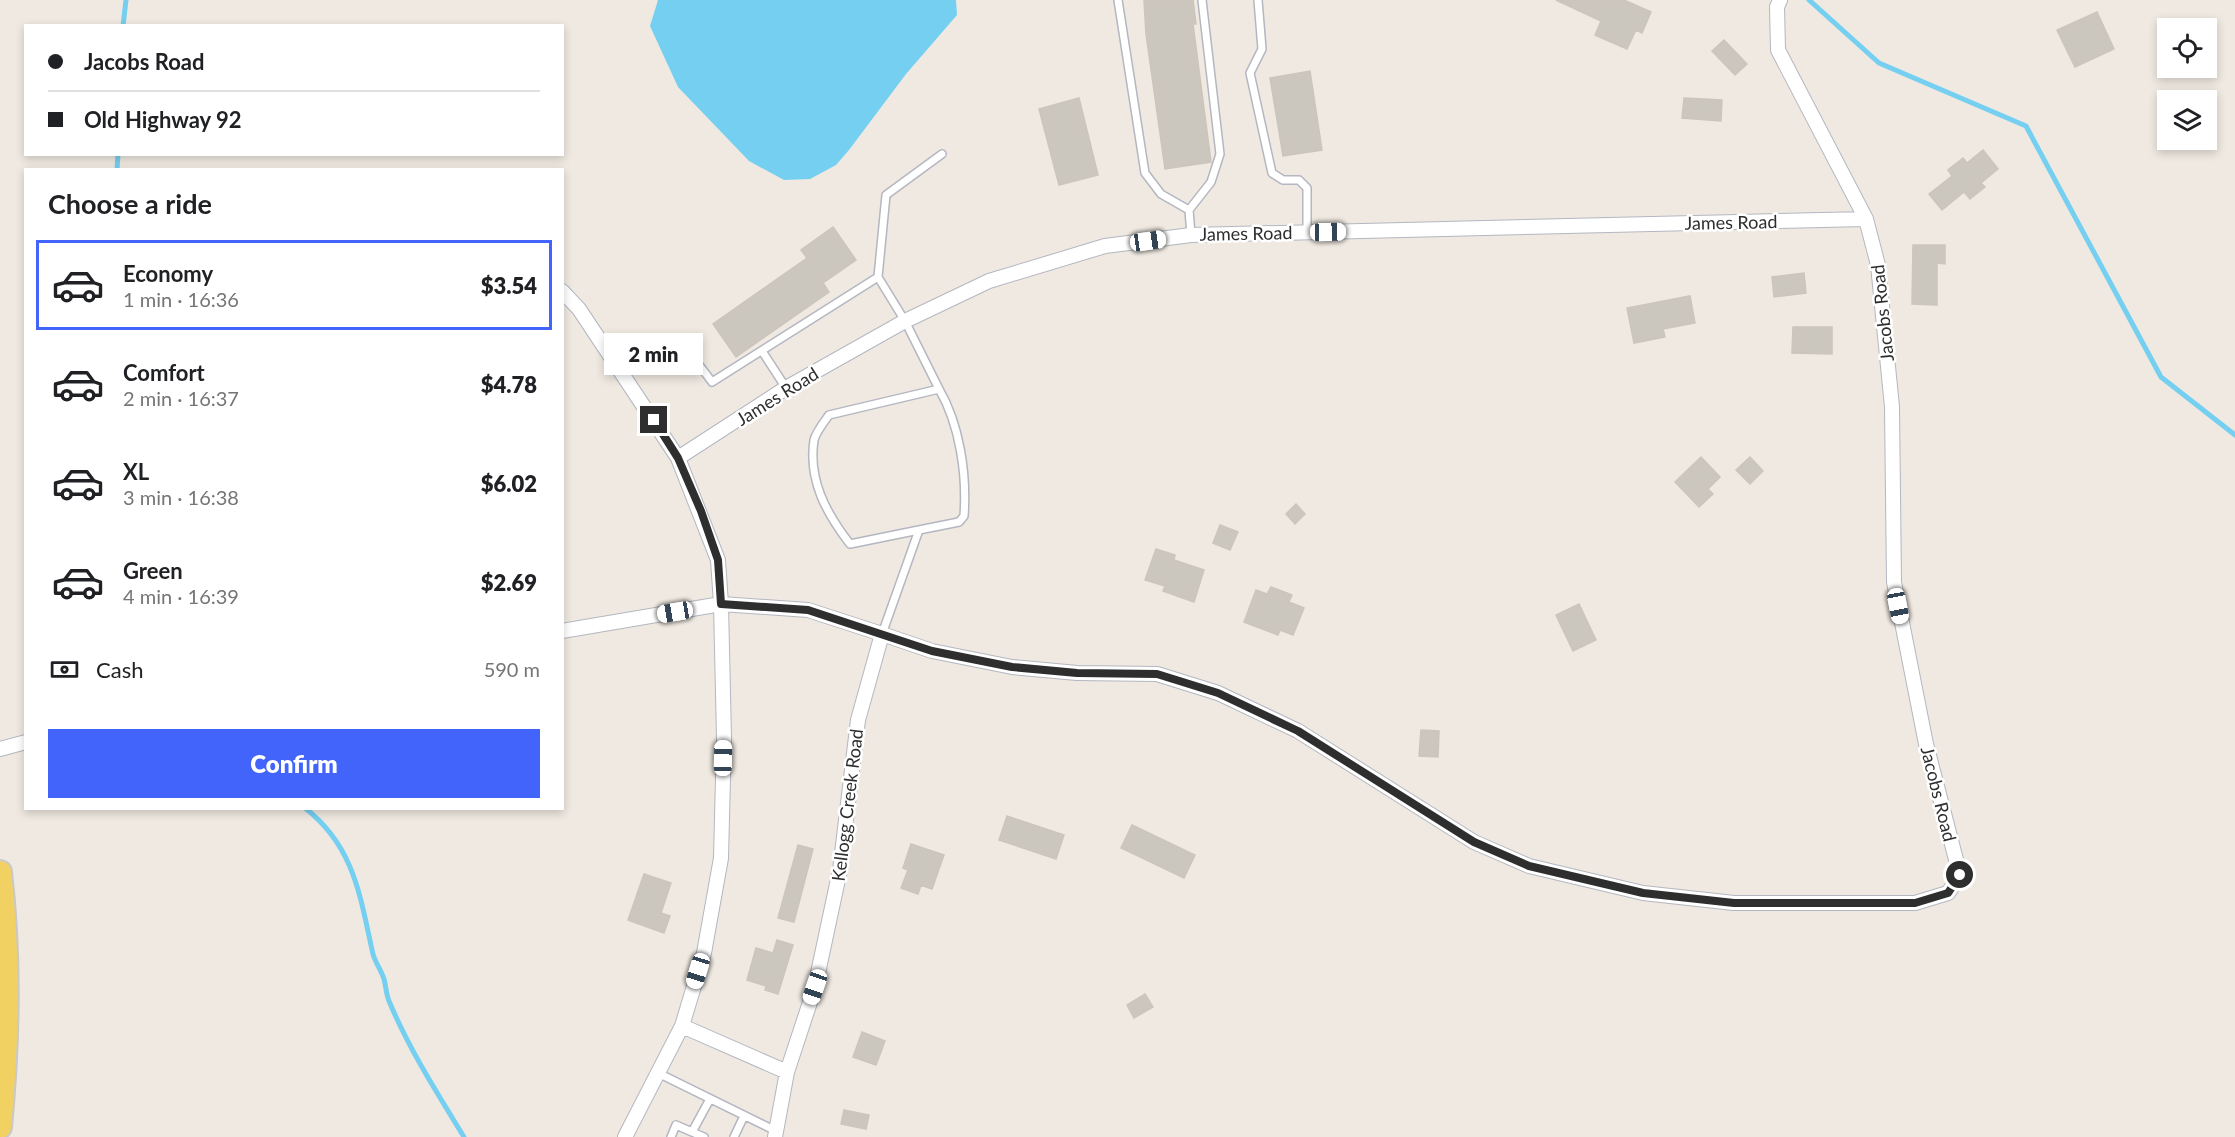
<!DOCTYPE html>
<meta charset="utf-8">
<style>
:root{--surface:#fff;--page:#f6f6f6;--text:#202124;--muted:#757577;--line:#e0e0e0;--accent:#4264fb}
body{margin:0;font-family:Lato,sans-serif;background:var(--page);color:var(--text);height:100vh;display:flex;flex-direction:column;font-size:22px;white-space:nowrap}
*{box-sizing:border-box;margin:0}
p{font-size:20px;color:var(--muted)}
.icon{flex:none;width:33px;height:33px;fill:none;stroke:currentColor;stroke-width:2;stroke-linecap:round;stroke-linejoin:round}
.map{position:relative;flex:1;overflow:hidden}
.drawer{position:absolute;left:24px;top:168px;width:540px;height:642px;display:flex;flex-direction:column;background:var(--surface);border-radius:0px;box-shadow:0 3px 9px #0003}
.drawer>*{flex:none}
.hud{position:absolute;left:24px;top:24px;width:540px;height:132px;border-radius:0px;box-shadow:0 3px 9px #0003;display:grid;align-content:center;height:132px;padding:0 24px;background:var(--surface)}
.buttons{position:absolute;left:2157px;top:18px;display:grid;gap:12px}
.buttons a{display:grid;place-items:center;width:60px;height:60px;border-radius:0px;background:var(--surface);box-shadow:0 3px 9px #0003;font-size:30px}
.end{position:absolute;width:27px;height:27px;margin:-14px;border:8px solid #2e2e2e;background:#fff;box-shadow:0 0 0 3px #fff}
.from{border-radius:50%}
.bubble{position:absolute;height:42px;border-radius:0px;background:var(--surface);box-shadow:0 3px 9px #0003;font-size:20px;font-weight:800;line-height:42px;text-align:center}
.car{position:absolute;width:18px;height:36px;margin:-18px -9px;border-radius:8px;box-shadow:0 0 4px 2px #0007;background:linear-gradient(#fff 24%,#345 0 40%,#fff 0 76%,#345 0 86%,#fff 0)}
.hud b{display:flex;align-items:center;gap:21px;height:57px;font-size:22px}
.hud b+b{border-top:2px solid var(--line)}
.hud i{width:15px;height:15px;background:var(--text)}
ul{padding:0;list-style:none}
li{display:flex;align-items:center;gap:18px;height:90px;margin:0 12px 9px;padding:0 12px;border:3px solid transparent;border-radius:0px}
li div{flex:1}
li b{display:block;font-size:22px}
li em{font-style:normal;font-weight:800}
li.selected{border-color:var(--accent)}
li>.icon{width:54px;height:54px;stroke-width:1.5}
h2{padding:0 24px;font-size:27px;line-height:72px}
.pay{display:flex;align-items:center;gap:15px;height:66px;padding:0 24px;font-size:22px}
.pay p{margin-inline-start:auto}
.button{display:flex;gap:12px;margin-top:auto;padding:12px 24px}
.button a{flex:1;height:69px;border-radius:0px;background:var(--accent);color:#fff;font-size:24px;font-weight:800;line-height:69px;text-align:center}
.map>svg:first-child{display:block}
.water{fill:#75cff0}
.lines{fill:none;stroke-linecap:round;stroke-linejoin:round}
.stream{stroke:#75cff0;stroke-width:5}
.building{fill:#cbc7bf;stroke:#cbc5ba;stroke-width:1.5}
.lane-casing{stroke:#b4b7c1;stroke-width:10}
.street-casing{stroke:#b4b7c1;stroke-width:16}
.primary-casing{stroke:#c9c9c9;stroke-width:26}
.lane{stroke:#fff;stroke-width:7}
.street{stroke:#fff;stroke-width:14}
.primary{stroke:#f2d163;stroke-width:22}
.route{stroke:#2e2e2e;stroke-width:8}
.labels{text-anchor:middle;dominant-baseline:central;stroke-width:5;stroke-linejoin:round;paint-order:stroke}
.street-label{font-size:18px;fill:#2e2e2e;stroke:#fff}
</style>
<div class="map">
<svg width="2235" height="1137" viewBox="0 0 2235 1137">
<rect width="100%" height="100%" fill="#efe9e1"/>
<path class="water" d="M658,0H956L957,15L906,74L849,150L836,165L810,179L784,180L749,161L678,87L650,26Z"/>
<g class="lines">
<path class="stream" d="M1809,0L1879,63L2026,126L2161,377L2235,435
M123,26L126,0
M117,170L118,154
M305,808C355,847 360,897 373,954C375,962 381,970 384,979C386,986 386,994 389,1001C409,1049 437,1093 464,1137"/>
</g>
<path class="building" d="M1144,0H1193L1196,24H1193L1211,162L1165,169L1146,34Z
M1556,0H1624L1651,12L1642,33L1636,30L1627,49L1595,35L1601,21Z
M2097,12L2114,49L2075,67L2057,30Z
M1724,40L1747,64L1735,75L1712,51Z
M1310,71L1322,150L1283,156L1270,78Z
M1079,98L1098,175L1059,185L1039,109Z
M1684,98L1722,100L1721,121L1682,118Z
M1983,150L1998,169L1981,183L1985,187L1970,199L1964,192L1942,210L1929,194L1952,176L1948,170L1963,158L1967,163Z
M833,227L856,260L823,283L829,292L736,357L713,324L807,258L801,250Z
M1913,245H1945V264L1937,263V305L1912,304Z
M1804,273L1806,293L1774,297L1772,277Z
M1690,296L1695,323L1663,329L1665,337L1634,343L1627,308Z
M1793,327H1832V354L1792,353Z
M1701,457L1720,477L1708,489L1713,494L1699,507L1675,482Z
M1750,457L1763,471L1750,484L1736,470Z
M1296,504L1305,514L1295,524L1286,514Z
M1220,525L1238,532L1230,550L1213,543Z
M1156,549L1175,555L1174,560L1204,570L1194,602L1163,591L1165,586L1145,580Z
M1271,587L1292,595L1289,602L1304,608L1293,635L1280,630L1278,635L1244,622L1256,590L1267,594Z
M1579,604L1596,640L1573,651L1556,615Z
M1421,730L1439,731L1438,757L1419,756Z
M1007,816L1064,835L1056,859L999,840Z
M1132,825L1195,855L1184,878L1121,848Z
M911,844L944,855L932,889L921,885L918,894L901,888L908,870L903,868Z
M798,845L813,849L794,922L778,918Z
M644,874L671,883L661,913L670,916L664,933L628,920Z
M777,940L793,945L778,994L765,990L766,986L747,980L756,948L773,953Z
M1145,994L1153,1007L1134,1018L1127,1005Z
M862,1032L885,1041L876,1065L853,1057Z
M844,1110L869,1115L866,1129L841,1124Z"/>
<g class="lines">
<defs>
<path id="lane" d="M1118,0L1145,173L1161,194L1189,210
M1258,0L1262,49L1250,73L1272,173L1283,180H1299L1307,188V232
M1191,235L1189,210L1211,182L1220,154L1202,0
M878,277L886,195L942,154
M681,341L712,382L878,277L905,321L939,389
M762,351L786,388
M882,634L919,530L959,522L964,516C967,475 960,425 939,389L829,415C824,422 816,432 814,440C808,480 826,513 850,544L919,530
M658,1073L776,1131
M671,1137L676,1125L692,1132
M704,1137L692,1132L710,1099
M734,1137L744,1116"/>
<path id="street" d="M562,291L579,309L678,458L718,560L721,604L724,738L721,858L704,953L682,1026L625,1137
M678,458L786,388L905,321L989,281L1105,246L1191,235L1866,219
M562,631L721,604L808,610L882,634L858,720L840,870L815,987L787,1072L775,1137
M882,634L932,651L1012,667L1077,673L1157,674L1218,693L1298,731L1474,842L1529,866L1643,893L1734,903H1915L1948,893L1960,875L1926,744L1894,582L1892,407L1878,265L1866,219L1778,50L1777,7L1780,0
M0,749L26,742
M682,1026L787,1072"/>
<path id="primary" d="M0,872C10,957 8,1043 0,1127"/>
</defs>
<use href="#lane" class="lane-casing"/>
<use href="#street" class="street-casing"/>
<use href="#primary" class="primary-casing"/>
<use href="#lane" class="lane"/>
<use href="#street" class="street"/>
<use href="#primary" class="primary"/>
</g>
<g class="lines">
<path class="route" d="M654,420L678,458L701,511L718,560L721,604L808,610L932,651L1012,667L1077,673L1157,674L1218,693L1298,731L1474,842L1529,866L1643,893L1734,903H1915L1948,893L1960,875"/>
</g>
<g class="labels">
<g class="street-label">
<text transform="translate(1731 222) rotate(-1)">James Road</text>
<text transform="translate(1246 233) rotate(-1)">James Road</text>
<text transform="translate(1882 313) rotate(-96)">Jacobs Road</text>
<text transform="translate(777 396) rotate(-32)">James Road</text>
<text transform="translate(1939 794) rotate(76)">Jacobs Road</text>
<text transform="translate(847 805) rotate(-83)">Kellogg Creek Road</text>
</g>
</g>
</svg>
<div class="buttons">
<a><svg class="icon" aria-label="locate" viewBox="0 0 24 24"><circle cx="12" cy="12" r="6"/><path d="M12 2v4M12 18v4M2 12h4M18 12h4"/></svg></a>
<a><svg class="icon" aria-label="layers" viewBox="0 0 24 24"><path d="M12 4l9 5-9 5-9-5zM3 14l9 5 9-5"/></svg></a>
</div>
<i class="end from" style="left:1960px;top:875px"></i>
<i class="end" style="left:654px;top:420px"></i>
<div class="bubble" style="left:604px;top:333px;width:99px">2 min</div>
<i class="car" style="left:1328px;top:232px;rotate:89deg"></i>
<i class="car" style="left:1148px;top:241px;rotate:82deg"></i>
<i class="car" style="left:1898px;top:606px;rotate:169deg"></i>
<i class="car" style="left:675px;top:612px;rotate:260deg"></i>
<i class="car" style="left:723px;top:758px;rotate:1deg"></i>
<i class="car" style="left:698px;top:971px;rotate:197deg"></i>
<i class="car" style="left:815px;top:987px;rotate:199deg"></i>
<div class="hud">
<b><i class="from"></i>Jacobs Road</b>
<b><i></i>Old Highway 92</b>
</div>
<section class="drawer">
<h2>Choose a ride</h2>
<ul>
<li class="selected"><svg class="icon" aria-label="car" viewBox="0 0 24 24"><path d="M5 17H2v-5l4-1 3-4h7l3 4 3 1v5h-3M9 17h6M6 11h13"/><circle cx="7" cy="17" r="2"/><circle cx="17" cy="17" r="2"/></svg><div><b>Economy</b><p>1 min · 16:36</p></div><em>$3.54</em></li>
<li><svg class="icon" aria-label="car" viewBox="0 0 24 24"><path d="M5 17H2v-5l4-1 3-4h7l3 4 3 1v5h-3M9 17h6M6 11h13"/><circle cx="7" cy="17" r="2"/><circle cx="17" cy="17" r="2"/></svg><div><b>Comfort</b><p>2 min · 16:37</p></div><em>$4.78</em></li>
<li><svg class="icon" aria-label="car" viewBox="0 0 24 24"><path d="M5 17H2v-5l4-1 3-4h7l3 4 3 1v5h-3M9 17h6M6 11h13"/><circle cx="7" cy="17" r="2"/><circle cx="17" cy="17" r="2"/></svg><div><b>XL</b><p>3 min · 16:38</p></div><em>$6.02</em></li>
<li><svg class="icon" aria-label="car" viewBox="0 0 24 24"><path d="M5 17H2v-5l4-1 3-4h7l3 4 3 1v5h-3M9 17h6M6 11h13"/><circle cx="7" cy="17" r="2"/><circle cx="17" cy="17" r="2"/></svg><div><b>Green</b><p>4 min · 16:39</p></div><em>$2.69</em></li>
</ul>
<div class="pay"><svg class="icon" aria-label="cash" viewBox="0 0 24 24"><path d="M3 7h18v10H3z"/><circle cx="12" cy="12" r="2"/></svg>Cash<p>590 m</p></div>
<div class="button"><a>Confirm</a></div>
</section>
</div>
